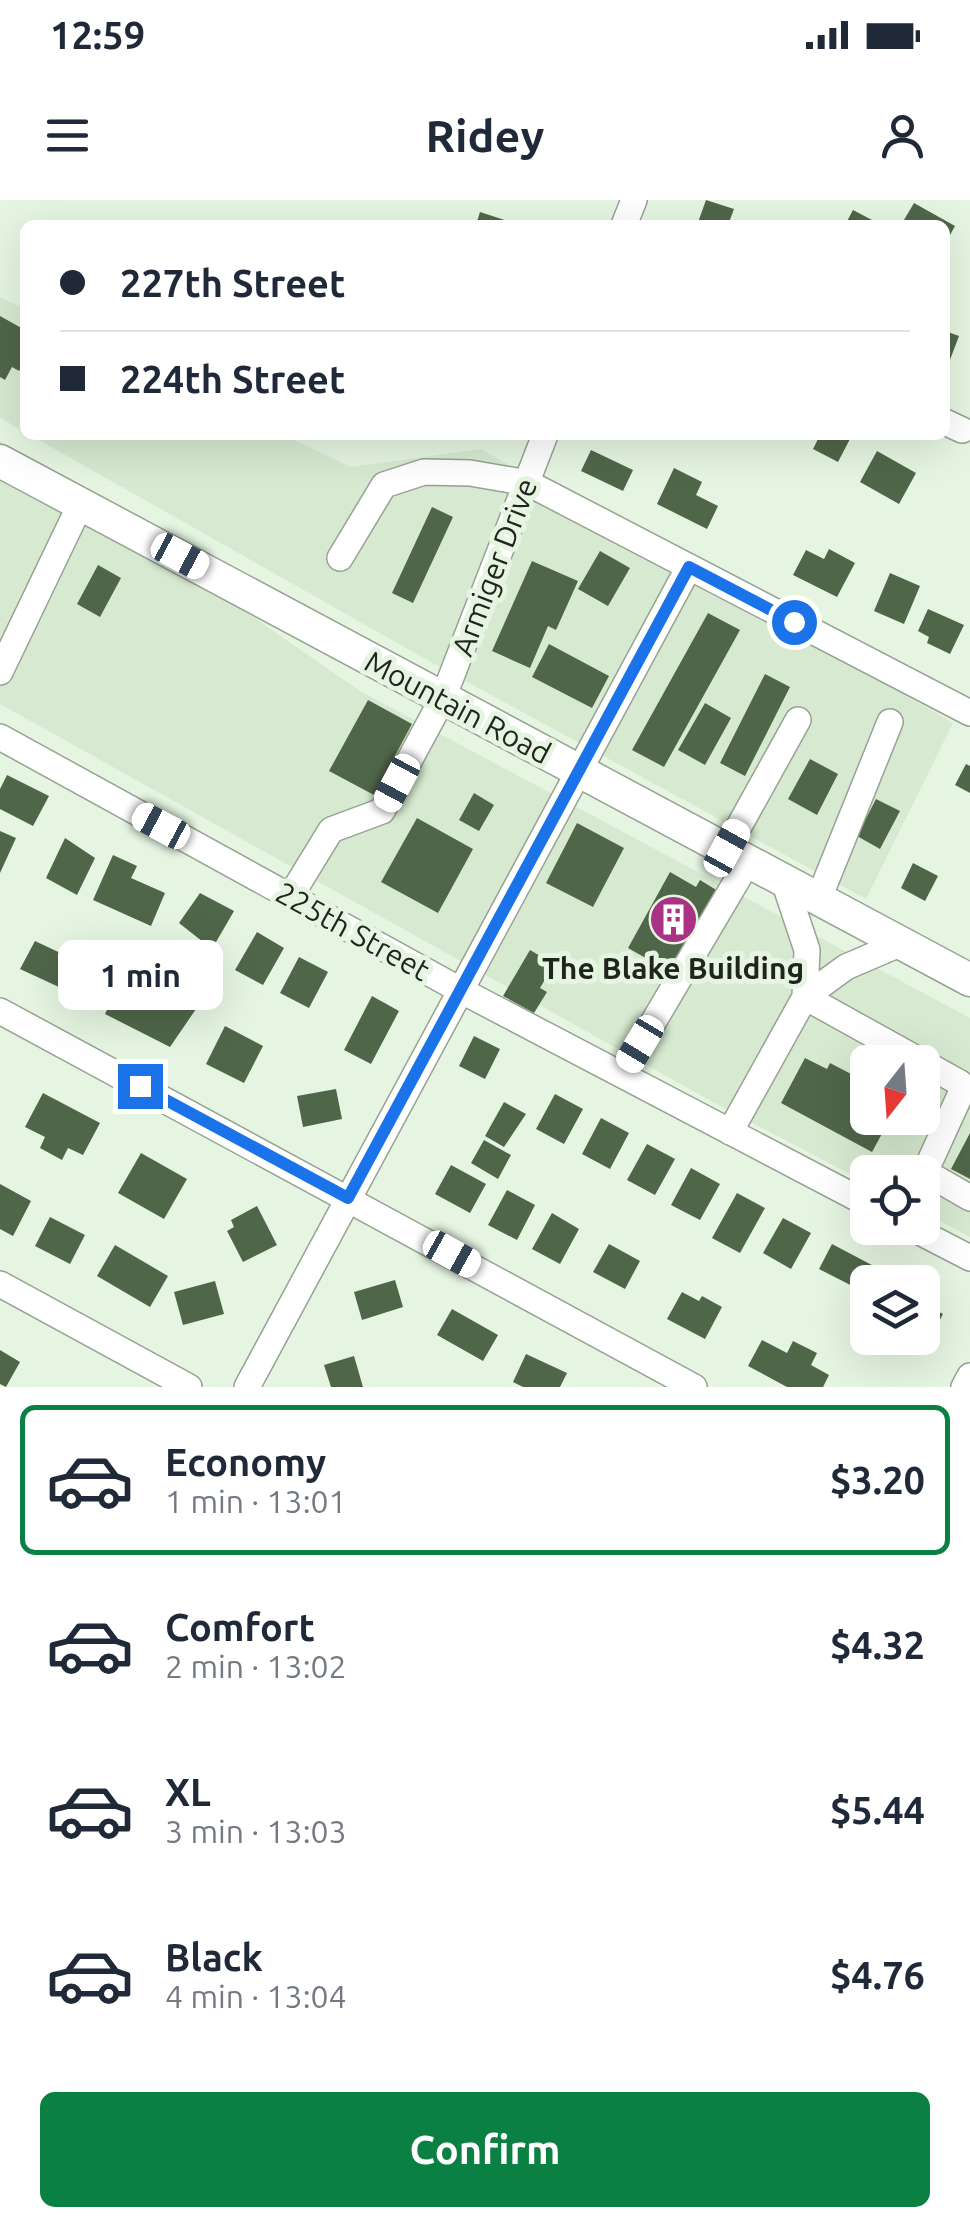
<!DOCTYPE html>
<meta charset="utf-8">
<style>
:root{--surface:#fff;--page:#f6f6f7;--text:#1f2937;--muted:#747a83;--line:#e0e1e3;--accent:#0b8043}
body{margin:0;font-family:Ubuntu,sans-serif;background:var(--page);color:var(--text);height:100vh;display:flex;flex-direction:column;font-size:38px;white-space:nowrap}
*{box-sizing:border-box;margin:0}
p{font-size:32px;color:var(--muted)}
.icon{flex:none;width:55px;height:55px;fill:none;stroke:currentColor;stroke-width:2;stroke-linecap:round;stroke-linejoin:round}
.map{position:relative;height:1187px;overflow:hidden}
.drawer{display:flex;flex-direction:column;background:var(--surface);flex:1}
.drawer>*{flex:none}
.guide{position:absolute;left:20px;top:20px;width:930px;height:220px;border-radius:15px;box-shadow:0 10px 40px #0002;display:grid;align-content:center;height:220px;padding:0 40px;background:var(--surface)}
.needle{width:65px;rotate:197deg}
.fabs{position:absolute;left:850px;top:845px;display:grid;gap:20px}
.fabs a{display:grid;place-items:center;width:90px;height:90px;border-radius:15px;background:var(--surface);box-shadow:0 10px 40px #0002;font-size:50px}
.end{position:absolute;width:45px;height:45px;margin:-22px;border:12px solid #1a73e8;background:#fff;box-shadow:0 0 0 5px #fff}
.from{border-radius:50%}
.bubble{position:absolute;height:70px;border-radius:15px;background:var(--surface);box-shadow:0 10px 40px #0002;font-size:32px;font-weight:600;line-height:70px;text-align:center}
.car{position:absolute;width:30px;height:60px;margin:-30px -15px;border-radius:12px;box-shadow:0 0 8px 2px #0007;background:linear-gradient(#fff 24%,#345 0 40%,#fff 0 76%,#345 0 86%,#fff 0)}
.guide b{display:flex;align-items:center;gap:35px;height:95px;font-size:38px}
.guide b+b{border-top:2px solid var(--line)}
.guide i{width:25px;height:25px;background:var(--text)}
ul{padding:18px 0 0;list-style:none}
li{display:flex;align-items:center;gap:30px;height:150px;margin:0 20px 15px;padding:0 20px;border:5px solid transparent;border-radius:15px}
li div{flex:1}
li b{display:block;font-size:38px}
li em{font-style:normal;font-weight:600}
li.current{border-color:var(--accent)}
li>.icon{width:90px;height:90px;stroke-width:1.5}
.button{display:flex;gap:20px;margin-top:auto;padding:20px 40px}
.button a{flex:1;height:115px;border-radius:15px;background:var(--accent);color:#fff;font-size:40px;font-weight:600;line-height:115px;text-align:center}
.status{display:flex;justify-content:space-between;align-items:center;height:70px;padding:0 50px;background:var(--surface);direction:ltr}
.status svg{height:28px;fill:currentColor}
header{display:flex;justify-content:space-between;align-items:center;height:130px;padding:0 40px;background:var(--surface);font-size:45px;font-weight:600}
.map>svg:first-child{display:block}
.built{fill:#d7ead1;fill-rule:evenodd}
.building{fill:#506649}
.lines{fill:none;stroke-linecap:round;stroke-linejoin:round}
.minor-casing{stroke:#96a392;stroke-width:28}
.major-casing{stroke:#96a392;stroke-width:35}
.minor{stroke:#fff;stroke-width:25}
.major{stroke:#fff;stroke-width:32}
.route{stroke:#1a73e8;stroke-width:12}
.labels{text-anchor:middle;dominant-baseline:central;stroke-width:10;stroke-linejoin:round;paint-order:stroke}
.street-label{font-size:30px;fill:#1f241d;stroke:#e6f5e2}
.poi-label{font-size:30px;font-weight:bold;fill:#1f241d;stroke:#e6f5e2}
</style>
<div class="status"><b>12:59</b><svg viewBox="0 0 49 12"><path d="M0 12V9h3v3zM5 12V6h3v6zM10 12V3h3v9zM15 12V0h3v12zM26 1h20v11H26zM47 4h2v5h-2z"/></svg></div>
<header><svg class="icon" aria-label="menu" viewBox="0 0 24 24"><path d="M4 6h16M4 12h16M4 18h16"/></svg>Ridey<svg class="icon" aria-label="person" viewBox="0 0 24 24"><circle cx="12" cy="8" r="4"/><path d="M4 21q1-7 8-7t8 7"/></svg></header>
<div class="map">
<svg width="970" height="1187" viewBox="0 0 970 1187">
<rect width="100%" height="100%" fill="#e6f5e2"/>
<path class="built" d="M0,97L25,109V232L0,218Z
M30,235H284L351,267L481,249L953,523L866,699L436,465Z
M0,241L360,491L970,818V1037L923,1012L922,972H868L867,983L722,907L0,504ZM868,862H922V918H868Z"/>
<path class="building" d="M706,0L734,9L728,25H697Z
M914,3L955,26L945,44V25H901Z
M853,10L872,20L869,25H845Z
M480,12L517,24V25H476Z
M0,116L25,130V160L19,171L12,167L5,180L0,177Z
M945,131L959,136L948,165L945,164Z
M820,235H852L838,262L813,249Z
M591,250L633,270L623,291L581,271Z
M877,251L916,273L899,304L860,282Z
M674,268L702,282L696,295L718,306L707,329L657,304Z
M432,307L453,317L413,403L392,393Z
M829,349L855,363L837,397L793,375L806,350L824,359Z
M600,351L630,368L608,406L578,389Z
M532,361L578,381L556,430L548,426L530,468L492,451Z
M98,365L121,378L100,417L77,404Z
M890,373L920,386L904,424L874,411Z
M928,409L964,425L950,454L927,443L929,437L918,431Z
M708,413L740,430L664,567L632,550Z
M549,444L609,476L592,508L532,477Z
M765,474L790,487L745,576L720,563Z
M368,500L412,524L374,595L329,571Z
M705,503L731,518L705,565L678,550Z
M810,559L838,574L817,615L788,599Z
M966,564L970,566V593L955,585Z
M7,575L49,596L33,626L0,609V589Z
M474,593L494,605L479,631L459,620Z
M876,599L900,611L880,649L857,636Z
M417,618L473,649L438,713L381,682Z
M577,623L624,648L593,707L546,683Z
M0,631L16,638L0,673Z
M65,638L95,658L77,695L46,678Z
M113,655L137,666L131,678L165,693L151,726L93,700Z
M913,663L938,676L925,701L901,688Z
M670,672L696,687L700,680L718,691L672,773L628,748Z
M200,693L234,711L212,749L179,723Z
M257,732L284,748L263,785L235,770Z
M35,741L88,766L74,794L20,769Z
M530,750L554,764L540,788L547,792L534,813L503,796Z
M299,757L328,772L309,808L280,793Z
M127,770L196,809L170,847L105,814Z
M372,796L399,811L371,864L344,850Z
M225,826L263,846L244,883L206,864Z
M474,836L500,849L485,879L459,866Z
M805,858L827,869L830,863L853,875L856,871L868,877V918H897L889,933L884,930L872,952L781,903Z
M336,889L342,919L303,927L297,896Z
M43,893L100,923L83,955L68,948L62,960L40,948L45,937L25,927Z
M555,894L583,909L564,944L536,929Z
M504,902L526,914L504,947L485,936Z
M601,918L629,933L610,969L582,954Z
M970,933V979L951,969Z
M484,940L511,955L498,979L471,963Z
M647,944L675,959L655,995L627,980Z
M141,953L187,979L164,1019L118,993Z
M451,965L486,984L470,1013L435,994Z
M691,968L720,984L700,1020L671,1005Z
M0,984L31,1001L13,1036L0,1029Z
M507,990L535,1005L517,1040L488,1025Z
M737,993L765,1008L740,1053L712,1038Z
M257,1006L277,1045L243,1062L227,1031L234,1027L231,1020Z
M552,1013L579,1029L560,1064L532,1049Z
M50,1017L85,1035L70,1064L35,1046Z
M783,1018L811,1033L791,1069L763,1053Z
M609,1044L640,1061L625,1089L593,1072Z
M832,1044L885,1072L880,1082H868V1094L819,1069Z
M115,1045L168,1076L150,1107L97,1076Z
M395,1080L403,1107L362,1120L354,1092Z
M215,1081L224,1114L183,1125L174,1092Z
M682,1092L699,1101L702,1096L722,1107L705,1139L667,1119Z
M922,1103L943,1114L925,1148L904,1138H922Z
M452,1109L498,1135L483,1161L437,1135Z
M762,1140L787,1153L793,1141L817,1153L811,1165L829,1175L823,1187H787L748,1166Z
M0,1150L20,1162L6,1187L0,1184Z
M526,1154L567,1173L560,1187H523L513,1182Z
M354,1156L363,1187H331L324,1165Z"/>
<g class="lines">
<defs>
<path id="minor" d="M624,25L634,0
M945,222L962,230
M340,358L384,285L424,272L470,273L528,283L970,513
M0,472L81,303
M0,537L462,791L868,1004
M727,648L798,520
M290,697L331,630L382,611L443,498L545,235
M819,698L890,522
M902,743L846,767L805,797L960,883L962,891L925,972L970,998
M0,811L694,1187
M622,875L749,660
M730,932L805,797L807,750L783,678
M912,1028L970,1058
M0,1084L189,1187
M247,1187L689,367
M964,1187L970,1176"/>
<path id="major" d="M0,261L970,780"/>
</defs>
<use href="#minor" class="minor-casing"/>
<use href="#major" class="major-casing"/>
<use href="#minor" class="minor"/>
<use href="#major" class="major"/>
</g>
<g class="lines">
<path class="route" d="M140,886L348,998L689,367L794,422"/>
</g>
<defs>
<symbol id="building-disc" viewBox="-11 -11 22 22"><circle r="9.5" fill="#ab3184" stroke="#e6f5e2"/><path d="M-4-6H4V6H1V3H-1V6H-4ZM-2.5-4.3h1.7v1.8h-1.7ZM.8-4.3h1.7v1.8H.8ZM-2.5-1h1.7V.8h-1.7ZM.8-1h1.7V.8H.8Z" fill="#fff"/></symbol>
</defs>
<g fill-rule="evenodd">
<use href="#building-disc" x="646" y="692" width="55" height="55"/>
</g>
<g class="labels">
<g class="street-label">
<text transform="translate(494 367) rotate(-69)">Armiger Drive</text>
<text transform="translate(458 507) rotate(28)">Mountain Road</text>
<text transform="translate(353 731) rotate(29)">225th Street</text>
</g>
<g class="poi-label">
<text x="673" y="768">The Blake Building</text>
</g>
</g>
</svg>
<div class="fabs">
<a><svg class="needle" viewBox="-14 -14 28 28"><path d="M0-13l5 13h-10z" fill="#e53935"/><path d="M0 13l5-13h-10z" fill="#747a83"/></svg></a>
<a><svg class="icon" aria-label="locate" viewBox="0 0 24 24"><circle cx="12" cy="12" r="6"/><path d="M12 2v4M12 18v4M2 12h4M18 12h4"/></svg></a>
<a><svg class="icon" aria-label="layers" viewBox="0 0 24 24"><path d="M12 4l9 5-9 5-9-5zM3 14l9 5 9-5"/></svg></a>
</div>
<i class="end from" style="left:794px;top:422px"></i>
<i class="end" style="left:140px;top:886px"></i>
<div class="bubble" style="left:58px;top:740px;width:165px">1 min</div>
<i class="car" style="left:180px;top:356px;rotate:118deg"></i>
<i class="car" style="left:397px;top:583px;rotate:208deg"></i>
<i class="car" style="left:161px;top:626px;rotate:298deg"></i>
<i class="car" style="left:727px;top:648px;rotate:29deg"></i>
<i class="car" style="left:640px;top:844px;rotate:211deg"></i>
<i class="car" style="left:452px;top:1054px;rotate:119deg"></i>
<div class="guide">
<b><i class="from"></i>227th Street</b>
<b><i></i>224th Street</b>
</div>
</div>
<section class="drawer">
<ul>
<li class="current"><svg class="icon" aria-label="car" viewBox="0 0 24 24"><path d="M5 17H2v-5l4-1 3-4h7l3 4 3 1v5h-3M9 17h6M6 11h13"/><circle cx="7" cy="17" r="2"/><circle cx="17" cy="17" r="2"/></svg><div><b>Economy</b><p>1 min · 13:01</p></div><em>$3.20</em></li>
<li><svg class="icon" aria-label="car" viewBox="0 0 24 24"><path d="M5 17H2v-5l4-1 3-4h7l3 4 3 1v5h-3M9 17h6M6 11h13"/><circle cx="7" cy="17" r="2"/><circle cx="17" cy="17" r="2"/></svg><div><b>Comfort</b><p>2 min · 13:02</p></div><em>$4.32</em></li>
<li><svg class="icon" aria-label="car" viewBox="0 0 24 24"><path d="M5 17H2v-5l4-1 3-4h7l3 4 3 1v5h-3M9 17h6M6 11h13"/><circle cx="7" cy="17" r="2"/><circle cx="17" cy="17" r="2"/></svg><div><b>XL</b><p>3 min · 13:03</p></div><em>$5.44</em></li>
<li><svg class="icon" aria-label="car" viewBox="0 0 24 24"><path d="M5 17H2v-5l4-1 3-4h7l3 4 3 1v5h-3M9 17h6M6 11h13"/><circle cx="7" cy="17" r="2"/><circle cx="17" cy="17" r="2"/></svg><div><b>Black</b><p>4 min · 13:04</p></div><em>$4.76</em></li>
</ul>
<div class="button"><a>Confirm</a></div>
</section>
